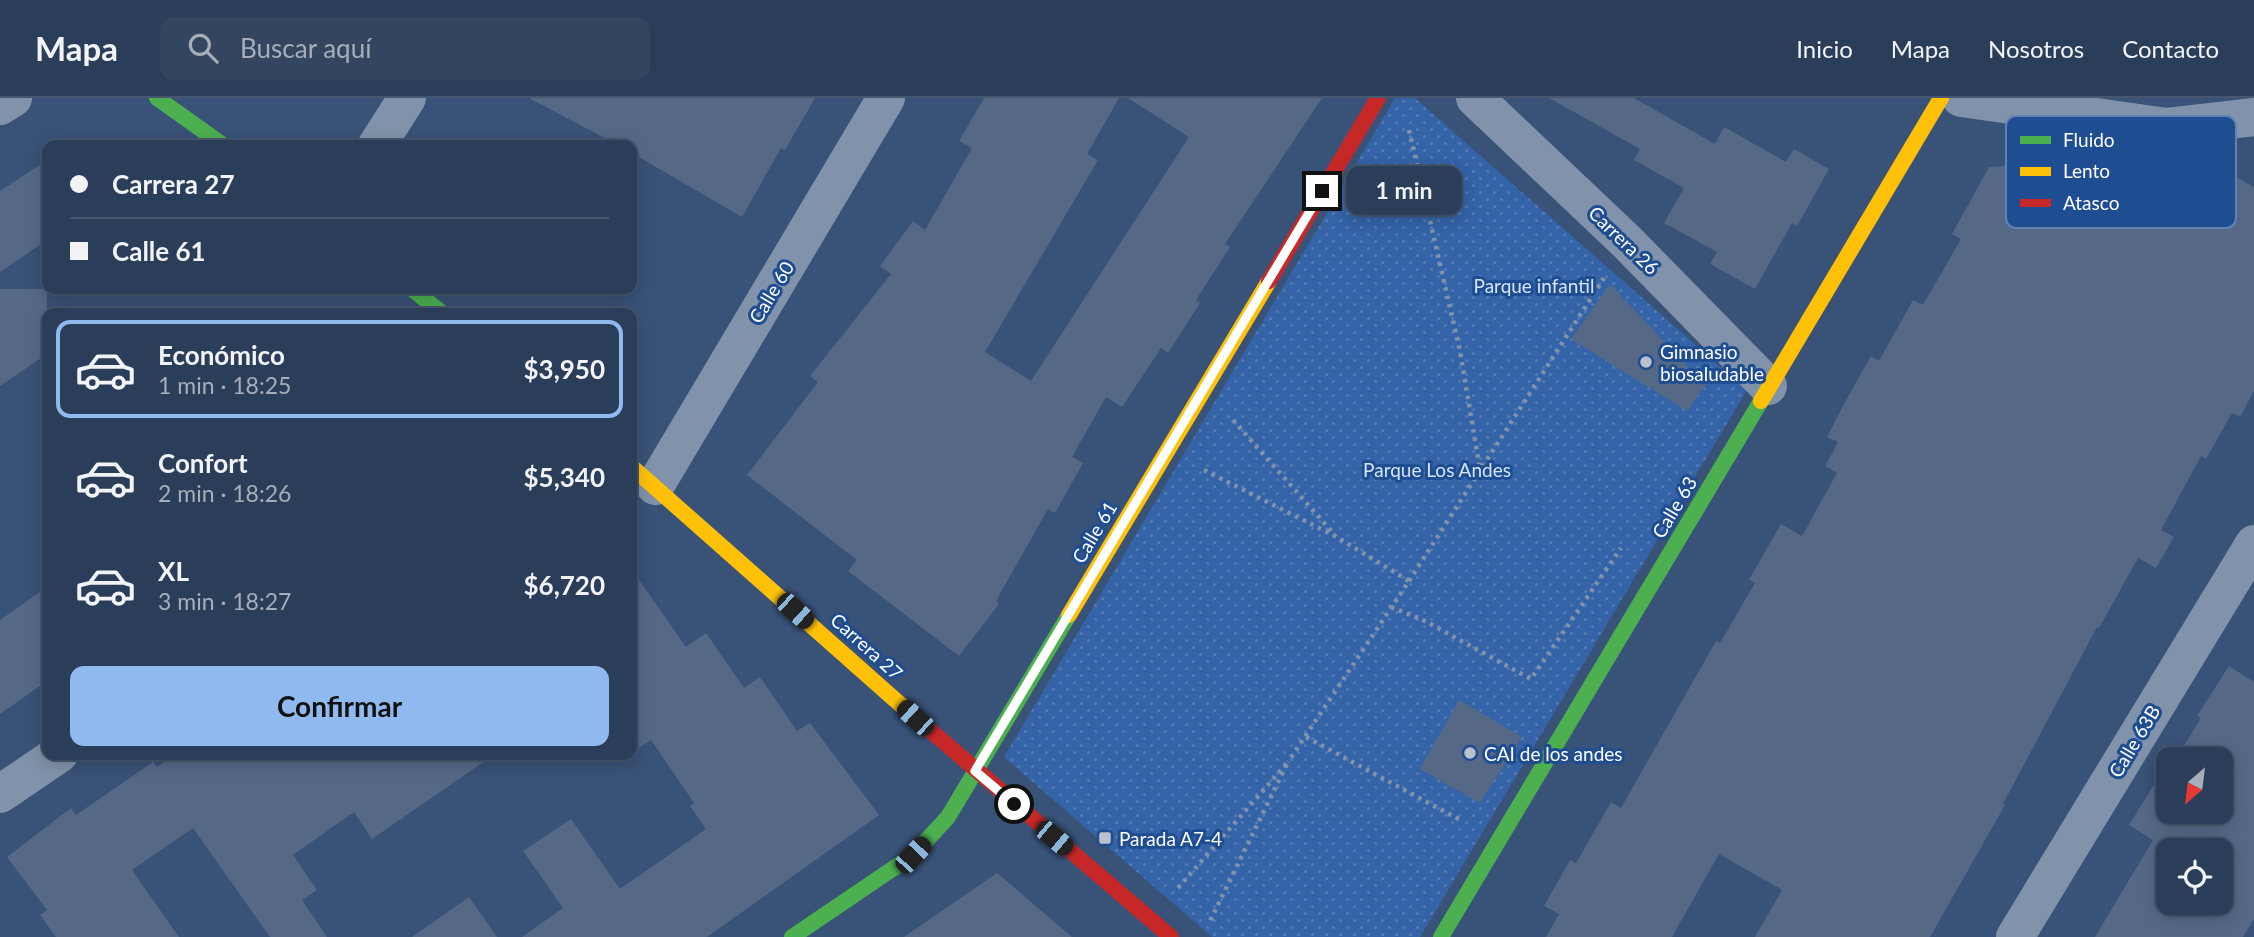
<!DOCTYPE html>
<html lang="es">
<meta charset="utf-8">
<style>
:root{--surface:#2b3e59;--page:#33455f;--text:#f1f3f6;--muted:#a6aeba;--line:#47576f;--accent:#90b9f0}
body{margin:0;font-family:Lato,sans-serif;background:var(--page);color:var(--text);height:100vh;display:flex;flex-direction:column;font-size:26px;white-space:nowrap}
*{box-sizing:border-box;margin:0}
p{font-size:23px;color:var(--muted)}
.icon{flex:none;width:38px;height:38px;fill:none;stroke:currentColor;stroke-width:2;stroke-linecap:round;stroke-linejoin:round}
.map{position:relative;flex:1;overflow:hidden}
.side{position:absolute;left:42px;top:210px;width:595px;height:452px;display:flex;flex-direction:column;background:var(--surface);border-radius:14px;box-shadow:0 4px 18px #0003,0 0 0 2px var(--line)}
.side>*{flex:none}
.top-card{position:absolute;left:42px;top:42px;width:595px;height:154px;border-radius:14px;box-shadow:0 4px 18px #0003,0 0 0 2px var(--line);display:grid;align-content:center;height:154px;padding:0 28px;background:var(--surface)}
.needle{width:46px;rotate:208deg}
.tools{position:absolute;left:2156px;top:649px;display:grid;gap:14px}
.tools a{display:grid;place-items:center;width:77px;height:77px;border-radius:14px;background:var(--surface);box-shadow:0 4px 18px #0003,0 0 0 2px var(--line);font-size:35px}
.end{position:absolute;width:32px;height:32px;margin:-16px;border:9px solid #fff;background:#111;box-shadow:0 0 0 4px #111}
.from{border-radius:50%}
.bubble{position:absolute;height:49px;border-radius:14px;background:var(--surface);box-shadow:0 4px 18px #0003,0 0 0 2px var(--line);font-size:23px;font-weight:700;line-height:49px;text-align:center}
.car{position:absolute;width:21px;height:42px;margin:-21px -10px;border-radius:9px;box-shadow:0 0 5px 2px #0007;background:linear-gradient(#222 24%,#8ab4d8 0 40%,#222 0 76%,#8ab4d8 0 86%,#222 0)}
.top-card b{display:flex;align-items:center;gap:24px;height:66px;font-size:26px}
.top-card b+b{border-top:2px solid var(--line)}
.top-card i{width:18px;height:18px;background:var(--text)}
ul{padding:12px 0 0;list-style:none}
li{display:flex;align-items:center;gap:21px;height:98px;margin:0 14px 10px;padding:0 14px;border:4px solid transparent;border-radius:14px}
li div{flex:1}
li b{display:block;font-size:26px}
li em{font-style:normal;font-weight:700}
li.active{border-color:var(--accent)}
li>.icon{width:63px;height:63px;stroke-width:1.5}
.cta{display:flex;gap:14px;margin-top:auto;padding:14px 28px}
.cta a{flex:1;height:80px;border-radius:14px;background:var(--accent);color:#111;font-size:28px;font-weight:700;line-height:80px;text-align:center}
header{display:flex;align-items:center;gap:42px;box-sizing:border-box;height:98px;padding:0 35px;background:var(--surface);border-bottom:2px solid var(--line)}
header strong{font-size:33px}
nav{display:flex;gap:38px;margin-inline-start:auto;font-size:24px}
.search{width:490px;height:63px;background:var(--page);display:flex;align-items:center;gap:18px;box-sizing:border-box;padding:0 24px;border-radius:14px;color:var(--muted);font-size:26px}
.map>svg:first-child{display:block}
.park{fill:url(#park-dots)}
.building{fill:#556987;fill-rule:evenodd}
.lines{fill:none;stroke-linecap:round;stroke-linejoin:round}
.path{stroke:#8193aa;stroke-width:4.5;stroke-dasharray:3.5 5;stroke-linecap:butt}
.street{stroke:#8193aa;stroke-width:38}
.fast{stroke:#4caf50;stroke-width:16}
.slow{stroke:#ffc107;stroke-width:16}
.jam{stroke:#c62828;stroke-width:16}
.route{stroke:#fff;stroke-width:9}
.poi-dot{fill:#bac2cf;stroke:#1f4d91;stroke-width:2.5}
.labels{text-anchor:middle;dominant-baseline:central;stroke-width:6;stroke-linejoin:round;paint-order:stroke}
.street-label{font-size:19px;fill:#fff;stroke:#1f4d91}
.park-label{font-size:19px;fill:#d5e4fa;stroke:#1f4d91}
.poi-label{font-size:19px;fill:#fff;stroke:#1f4d91;text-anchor:start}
.key{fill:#1f4d91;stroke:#6282b2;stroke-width:2}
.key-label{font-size:19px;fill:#fff}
</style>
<header>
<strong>Mapa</strong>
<div class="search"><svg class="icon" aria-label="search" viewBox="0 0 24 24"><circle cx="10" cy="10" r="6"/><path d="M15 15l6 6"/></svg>Buscar aquí</div>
<nav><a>Inicio</a><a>Mapa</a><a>Nosotros</a><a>Contacto</a></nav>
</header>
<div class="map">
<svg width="2254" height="839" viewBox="0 0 2254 839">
<defs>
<pattern id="park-dots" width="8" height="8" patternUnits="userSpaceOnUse" patternTransform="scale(1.75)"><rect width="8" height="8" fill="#3463a7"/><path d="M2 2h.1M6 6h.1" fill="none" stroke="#527ab4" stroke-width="1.8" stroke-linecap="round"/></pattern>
</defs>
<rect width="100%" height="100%" fill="#395277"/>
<path class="park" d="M1395,0H1415L1747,292L1420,839H1212L1004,659Z"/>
<path class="building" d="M529,0H815L785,52L781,50L742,119L632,55V47H618Z
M984,0H1119L1087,56L1098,62L985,254L1031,283L1189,39L1128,0H1322L1225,146L1230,149L1196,202L1200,205L1168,255L1161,250L1122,309L1106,299L1072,359L1083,365L1055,415L1048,411L996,503L999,506L959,558L848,473L857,462L747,377L818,284L810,278L891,176L880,168L913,123L925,132L972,50L959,43Z
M1549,0H1634L1715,46L1724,29L1786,64L1794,51L1829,71L1797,128L1792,125L1755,191L1710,166L1717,154L1664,125L1684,90L1634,62L1640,51Z
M2202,60L2254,89V293L2240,319L2232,315L2206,361L2201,358L2161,432L2174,439L2156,470L2138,460L2099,530L2097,529L2003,706L2005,707L1930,839H1755L1782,792L1719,756L1672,839H1546L1559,816L1544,808L1570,762L1576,765L1611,704L1621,710L1716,543L1720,545L1755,485L1749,482L1781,426L1802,438L1837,375L1825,368L1838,344L1827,339L1845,304L1871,258L1879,263L1913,202L1923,207L1961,141L1952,136L1989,69L2133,62L2185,91Z
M47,62V142L0,174V93Z
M1610,186L1705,287L1687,313L1571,241Z
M0,191H47V256L0,288Z
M632,472L686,549L706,535L744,590L760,579L797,633L810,625L879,717L707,839H522L563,810L523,753L571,721L620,791L706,731L690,708L694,705L651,642L632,655Z
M47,489V583L0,616V522Z
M2229,568L2254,584V821L2243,839H2095L2153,742L2129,727L2160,677L2164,679L2168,673V714H2221V662H2175L2201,620L2197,618ZM2168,752H2221V805H2168Z
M1459,602L1522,639L1480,705L1420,671Z
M176,656H495L372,741L354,714L293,757L317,792L302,802L327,839H270L193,730L132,772L179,839H56L40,817L47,812L7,759L71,710L76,717L153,664L157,669Z
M997,775L1072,839H904Z
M469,799L497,839H412Z"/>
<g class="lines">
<path class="path" d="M1409,32L1460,253L1480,372
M1233,322L1334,436
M1204,372L1335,438L1409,483L1288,664
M1409,483L1604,180
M1391,509L1423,522L1531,581L1621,450
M1306,639L1462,723
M1178,790L1288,664L1210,823"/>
<path class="street" d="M1475,0L1627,144L1768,288
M1961,0L2167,29L2254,19
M0,8L13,0
M377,47L407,0
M655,388L886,0
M0,696L59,656
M2015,839L2254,446"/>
<path class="fast" d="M157,0L223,47
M412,191L442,215
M792,839L913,757L948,719L1069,517
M1441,839L1761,303"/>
<path class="slow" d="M1761,303L1941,0
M632,369L910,615
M1069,517L1269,183"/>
<path class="jam" d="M1269,183L1378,0
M910,615L1171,839"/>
</g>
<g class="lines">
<path class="route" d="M1014,706L975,673L1322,93"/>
</g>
<g class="poi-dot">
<circle cx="1646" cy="264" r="7"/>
<circle cx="1470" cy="655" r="7"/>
<rect x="1098" y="733" width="14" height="14" rx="3.5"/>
</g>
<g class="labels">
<g class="street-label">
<text transform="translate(1624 142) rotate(44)">Carrera 26</text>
<text transform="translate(771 194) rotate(-59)">Calle 60</text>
<text transform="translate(1674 409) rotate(-59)">Calle 63</text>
<text transform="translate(1094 434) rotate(-59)">Calle 61</text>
<text transform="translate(867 548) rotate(42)">Carrera 27</text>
<text transform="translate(2134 643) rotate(-59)">Calle 63B</text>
</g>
<g class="park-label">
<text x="1534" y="187">Parque infantil</text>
<text x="1437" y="371">Parque Los Andes</text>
</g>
<g class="poi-label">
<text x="1660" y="253">Gimnasio<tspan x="1660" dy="22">biosaludable</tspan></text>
<text x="1484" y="655">CAI de los andes</text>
<text x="1119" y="740">Parada A7-4</text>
</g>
</g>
<rect x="2006" y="18" width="230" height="112" rx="10" class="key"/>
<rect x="2020" y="38" width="31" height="8" fill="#4caf50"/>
<rect x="2020" y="69" width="31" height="9" fill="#ffc107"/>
<rect x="2020" y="101" width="31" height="8" fill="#c62828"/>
<g class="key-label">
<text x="2063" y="49">Fluido</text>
<text x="2063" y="80">Lento</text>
<text x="2063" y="112">Atasco</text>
</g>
</svg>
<div class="tools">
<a><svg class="needle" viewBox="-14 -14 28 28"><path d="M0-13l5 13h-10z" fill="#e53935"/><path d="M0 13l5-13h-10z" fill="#a6aeba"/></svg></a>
<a><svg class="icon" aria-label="locate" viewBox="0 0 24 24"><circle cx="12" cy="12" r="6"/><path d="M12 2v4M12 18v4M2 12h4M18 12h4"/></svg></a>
</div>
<i class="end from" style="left:1014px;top:706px"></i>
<i class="end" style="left:1322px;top:93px"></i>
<div class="bubble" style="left:1346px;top:68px;width:116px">1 min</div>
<i class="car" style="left:795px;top:513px;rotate:132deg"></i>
<i class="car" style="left:915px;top:620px;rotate:312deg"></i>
<i class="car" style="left:1054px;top:740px;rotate:130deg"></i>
<i class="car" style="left:913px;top:757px;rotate:43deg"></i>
<div class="top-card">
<b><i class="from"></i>Carrera 27</b>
<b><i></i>Calle 61</b>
</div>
<section class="side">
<ul>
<li class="active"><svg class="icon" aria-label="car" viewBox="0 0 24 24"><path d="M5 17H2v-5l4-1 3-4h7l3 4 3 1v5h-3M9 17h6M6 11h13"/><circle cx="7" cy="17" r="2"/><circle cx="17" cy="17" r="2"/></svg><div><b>Económico</b><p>1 min · 18:25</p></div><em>$3,950</em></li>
<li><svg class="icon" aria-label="car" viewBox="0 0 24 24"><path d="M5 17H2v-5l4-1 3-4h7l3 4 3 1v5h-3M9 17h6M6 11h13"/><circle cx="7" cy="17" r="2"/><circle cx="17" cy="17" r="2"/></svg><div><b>Confort</b><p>2 min · 18:26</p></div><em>$5,340</em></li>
<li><svg class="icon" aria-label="car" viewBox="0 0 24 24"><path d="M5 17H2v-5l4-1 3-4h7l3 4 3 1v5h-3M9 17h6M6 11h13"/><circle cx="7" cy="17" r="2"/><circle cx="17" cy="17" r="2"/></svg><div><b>XL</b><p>3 min · 18:27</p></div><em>$6,720</em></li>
</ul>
<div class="cta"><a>Confirmar</a></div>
</section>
</div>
